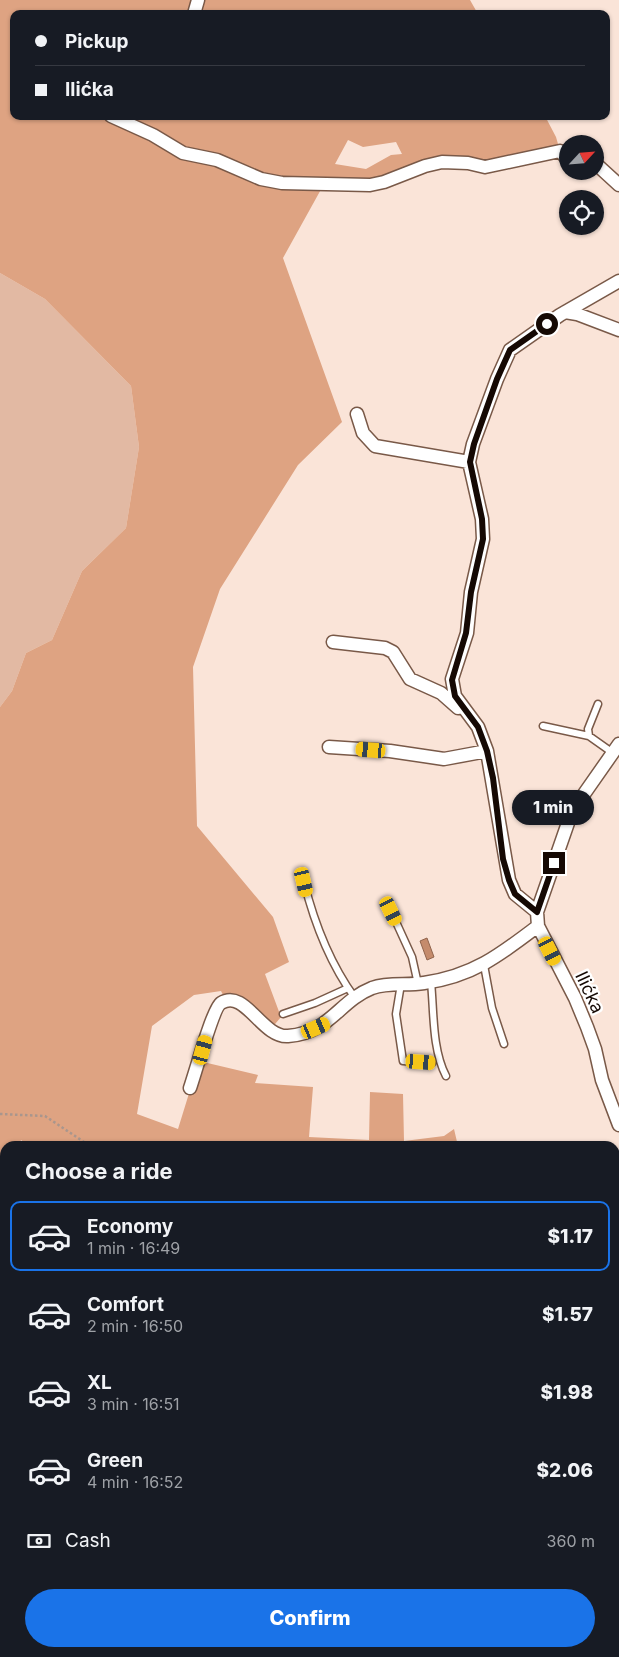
<!DOCTYPE html>
<meta charset="utf-8">
<style>
:root{--surface:#171b24;--page:#20242c;--text:#f1f3f6;--muted:#9ea1a6;--line:#363941;--accent:#1a73e8}
body{margin:0;font-family:Inter,sans-serif;background:var(--page);color:var(--text);height:100vh;display:flex;flex-direction:column;font-size:19px;white-space:nowrap}
*{box-sizing:border-box;margin:0}
p{font-size:16px;color:var(--muted)}
.icon{flex:none;width:28px;height:28px;fill:none;stroke:currentColor;stroke-width:2;stroke-linecap:round;stroke-linejoin:round}
.map{position:relative;flex:1;overflow:hidden}
.sheet{position:absolute;left:0px;top:1141px;width:620px;height:516px;display:flex;flex-direction:column;background:var(--surface);border-radius:15px 15px 0 0;box-shadow:0 1px 4px #0004}
.sheet>*{flex:none}
.hud{position:absolute;left:10px;top:10px;width:600px;height:110px;border-radius:10px;box-shadow:0 1px 4px #0004;display:grid;align-content:center;height:110px;padding:0 25px;background:var(--surface)}
.needle{width:32px;rotate:64deg}
.buttons{position:absolute;left:559px;top:135px;display:grid;gap:10px}
.buttons a{display:grid;place-items:center;width:45px;height:45px;border-radius:50%;background:var(--surface);box-shadow:0 1px 4px #0004;font-size:25px}
.end{position:absolute;width:22px;height:22px;margin:-11px;border:6px solid #150904;background:#fff;box-shadow:0 0 0 2px #fff}
.from{border-radius:50%}
.bubble{position:absolute;height:35px;border-radius:18px;background:var(--surface);box-shadow:0 1px 4px #0004;font-size:16px;font-weight:800;line-height:35px;text-align:center}
.car{position:absolute;width:15px;height:30px;margin:-15px -8px;border-radius:6px;box-shadow:0 0 4px 1px #0007;background:linear-gradient(#f5c518 24%,#345 0 40%,#f5c518 0 76%,#345 0 86%,#f5c518 0)}
.hud b{display:flex;align-items:center;gap:18px;height:48px;font-size:19px}
.hud b+b{border-top:1px solid var(--line)}
.hud i{width:12px;height:12px;background:var(--text)}
ul{padding:0;list-style:none}
li{display:flex;align-items:center;gap:15px;height:70px;margin:0 10px 8px;padding:0 15px;border:2px solid transparent;border-radius:10px}
li div{flex:1}
li b{display:block;font-size:19px}
li em{font-style:normal;font-weight:800}
li.active{border-color:var(--accent)}
li>.icon{width:45px;height:45px;stroke-width:1.5}
h2{padding:0 25px;font-size:22px;line-height:60px}
.pay{display:flex;align-items:center;gap:12px;height:55px;padding:0 25px;font-size:19px}
.pay p{margin-inline-start:auto}
.action{display:flex;gap:10px;margin-top:auto;padding:10px 25px}
.action a{flex:1;height:58px;border-radius:30px;background:var(--accent);color:#fff;font-size:20px;font-weight:800;line-height:58px;text-align:center}
.map>svg:first-child{display:block}
.green{fill:#e2b9a3}
.forest{fill:#dea382;fill-rule:evenodd}
.water{fill:#c58b6c;stroke:#90644d}
.lines{fill:none;stroke-linecap:round;stroke-linejoin:round}
.river{stroke:#c58b6c;stroke-width:22}
.lane-casing{stroke:#795948;stroke-width:9}
.street-casing{stroke:#795948;stroke-width:15}
.path{stroke:#a9968d;stroke-width:2.5;stroke-dasharray:2.5 2.5;stroke-linecap:butt}
.lane{stroke:#fff;stroke-width:6}
.street{stroke:#fff;stroke-width:12}
.route{stroke:#150904;stroke-width:6}
.labels{text-anchor:middle;dominant-baseline:central;stroke-width:4.5;stroke-linejoin:round;paint-order:stroke}
.street-label{font-size:18px;fill:#150904;stroke:#fff}
</style>
<div class="map">
<svg width="619" height="1657" viewBox="0 0 619 1657">
<rect width="100%" height="100%" fill="#fae4d8"/>
<path class="green" d="M0,273L45,299L131,386L139,447L126,528L82,571L52,640L26,653L12,691L0,707Z"/>
<path class="forest" d="M0,0H470L478,14H14V116H545L556,137L560,151C481,161 403,176 324,184L283,258L342,422L298,465L220,589L193,667L197,826L273,917L289,962L265,974L281,1017L270,1030L226,1001L221,991L194,995L152,1026L137,1114L178,1129L199,1061L258,1075L255,1083L313,1087L309,1137L369,1140L370,1092L403,1094L404,1141L444,1136L454,1129L458,1146H29L21,1140L19,1146H5V1366L0,1381V707L12,691L26,653L52,640L82,571L126,528L139,447L131,386L45,299L0,273ZM348,140L363,147L396,142L402,154L391,155L366,169L335,164Z
M615,1641L617,1645L616,1657H569L573,1653L615,1652Z
M210,1653V1652L389,1653L385,1657H210Z"/>
<path class="water" d="M427,938L434,957L427,960L420,941Z"/>
<g class="lines">
<path class="river" d="M615,1426L619,1418
M582,1652V1657"/>
<defs>
<path id="lane" d="M543,726L589,736L613,753
M589,736L588,729L598,704
M304,882C314,922 331,965 355,998
M391,911L412,957L418,984
M484,965L492,1008L504,1044
M431,982C434,1012 432,1049 446,1076
M401,984L396,1014L403,1061L432,1063
M283,1014L315,1003L348,988"/>
<path id="street" d="M194,14L198,0
M111,116L153,135L183,153L217,160L261,179L282,183L370,185L384,182L425,166L442,162L468,163L485,167L560,151L568,160
M595,163L619,185
M565,312L577,314L619,330
M357,414L363,433L375,446L469,462
M333,642L385,648L393,652L410,679L441,693L458,708
M619,744L584,794L569,820L537,912L538,926L575,998L587,1027L595,1049L602,1080L619,1125
M329,747L390,751L444,759L487,751
M537,912L515,894L509,880L487,751L478,727L455,696L452,679L467,633L471,592L483,539L482,519L469,462L473,444L497,379L510,350L560,315L619,281
M190,1088C195,1074 213,1008 221,1003C245,988 262,1038 288,1036C330,1033 339,1001 372,988C389,982 407,986 424,983C473,976 500,955 538,926
M615,1170L619,1169
M615,1289L619,1280
M615,1308L619,1309
M196,1652L197,1657
M443,1652V1657
M41,1657L48,1652
M473,1657L474,1652"/>
</defs>
<use href="#lane" class="lane-casing"/>
<use href="#street" class="street-casing"/>
<path class="path" d="M0,1114L45,1116L90,1146"/>
<use href="#lane" class="lane"/>
<use href="#street" class="street"/>
</g>
<g class="lines">
<path class="route" d="M547,324L510,350L497,379L474,444L470,462L482,519L483,539L471,592L466,633L452,680L455,696L478,727L487,751L493,778L503,859L509,880L515,894L537,912L554,863"/>
</g>
<g class="labels">
<g class="street-label">
<text transform="translate(590 992) rotate(65)">Ilićka</text>
</g>
</g>
</svg>
<div class="buttons">
<a><svg class="needle" viewBox="-14 -14 28 28"><path d="M0-13l5 13h-10z" fill="#e53935"/><path d="M0 13l5-13h-10z" fill="#9ea1a6"/></svg></a>
<a><svg class="icon" aria-label="locate" viewBox="0 0 24 24"><circle cx="12" cy="12" r="6"/><path d="M12 2v4M12 18v4M2 12h4M18 12h4"/></svg></a>
</div>
<i class="end from" style="left:547px;top:324px"></i>
<i class="end" style="left:554px;top:863px"></i>
<div class="bubble" style="left:512px;top:790px;width:82px">1 min</div>
<i class="car" style="left:371px;top:750px;rotate:275deg"></i>
<i class="car" style="left:304px;top:882px;rotate:167deg"></i>
<i class="car" style="left:391px;top:911px;rotate:154deg"></i>
<i class="car" style="left:550px;top:951px;rotate:153deg"></i>
<i class="car" style="left:316px;top:1028px;rotate:67deg"></i>
<i class="car" style="left:203px;top:1050px;rotate:15deg"></i>
<i class="car" style="left:421px;top:1062px;rotate:94deg"></i>
<div class="hud">
<b><i class="from"></i>Pickup</b>
<b><i></i>Ilićka</b>
</div>
<section class="sheet">
<h2>Choose a ride</h2>
<ul>
<li class="active"><svg class="icon" aria-label="car" viewBox="0 0 24 24"><path d="M5 17H2v-5l4-1 3-4h7l3 4 3 1v5h-3M9 17h6M6 11h13"/><circle cx="7" cy="17" r="2"/><circle cx="17" cy="17" r="2"/></svg><div><b>Economy</b><p>1 min · 16:49</p></div><em>$1.17</em></li>
<li><svg class="icon" aria-label="car" viewBox="0 0 24 24"><path d="M5 17H2v-5l4-1 3-4h7l3 4 3 1v5h-3M9 17h6M6 11h13"/><circle cx="7" cy="17" r="2"/><circle cx="17" cy="17" r="2"/></svg><div><b>Comfort</b><p>2 min · 16:50</p></div><em>$1.57</em></li>
<li><svg class="icon" aria-label="car" viewBox="0 0 24 24"><path d="M5 17H2v-5l4-1 3-4h7l3 4 3 1v5h-3M9 17h6M6 11h13"/><circle cx="7" cy="17" r="2"/><circle cx="17" cy="17" r="2"/></svg><div><b>XL</b><p>3 min · 16:51</p></div><em>$1.98</em></li>
<li><svg class="icon" aria-label="car" viewBox="0 0 24 24"><path d="M5 17H2v-5l4-1 3-4h7l3 4 3 1v5h-3M9 17h6M6 11h13"/><circle cx="7" cy="17" r="2"/><circle cx="17" cy="17" r="2"/></svg><div><b>Green</b><p>4 min · 16:52</p></div><em>$2.06</em></li>
</ul>
<div class="pay"><svg class="icon" aria-label="cash" viewBox="0 0 24 24"><path d="M3 7h18v10H3z"/><circle cx="12" cy="12" r="2"/></svg>Cash<p>360 m</p></div>
<div class="action"><a>Confirm</a></div>
</section>
</div>
